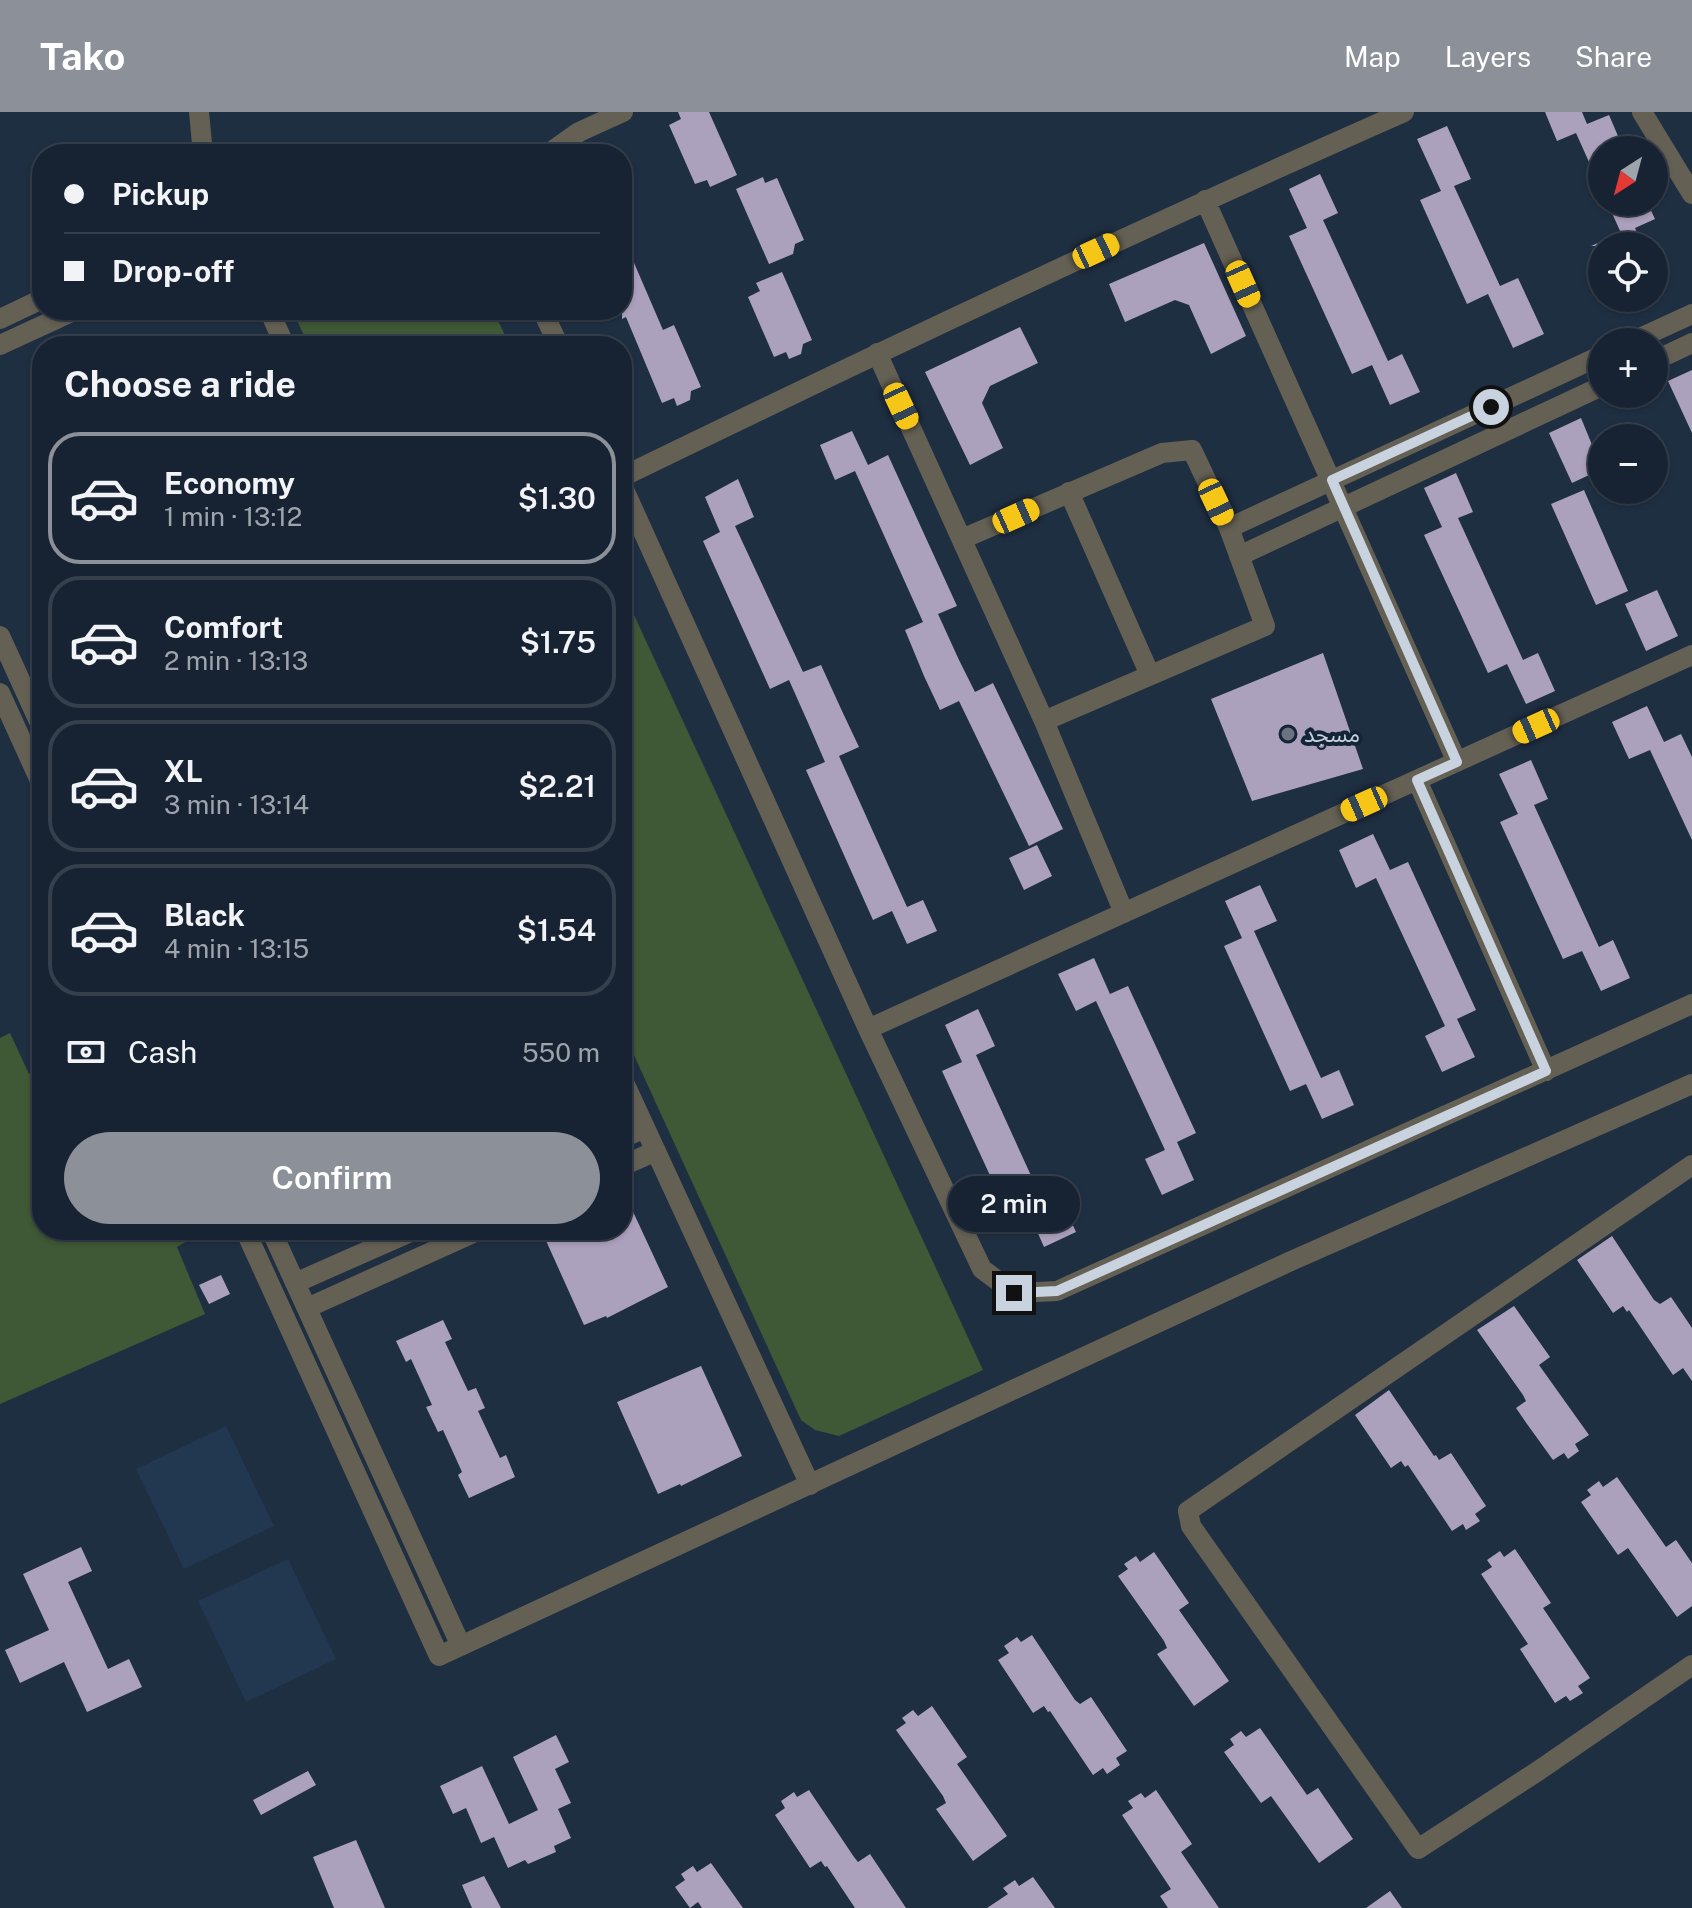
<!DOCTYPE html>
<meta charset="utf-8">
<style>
:root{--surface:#172332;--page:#242f3e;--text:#f1f3f6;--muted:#9ea4ac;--line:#36404d;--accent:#8c9099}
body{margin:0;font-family:"Public Sans","Noto Sans Arabic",sans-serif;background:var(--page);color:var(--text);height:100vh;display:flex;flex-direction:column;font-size:30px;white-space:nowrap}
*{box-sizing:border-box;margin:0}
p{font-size:26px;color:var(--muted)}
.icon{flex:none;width:44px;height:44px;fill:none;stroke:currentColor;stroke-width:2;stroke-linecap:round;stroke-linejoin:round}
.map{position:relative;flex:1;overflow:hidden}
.panel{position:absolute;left:32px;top:224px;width:600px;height:904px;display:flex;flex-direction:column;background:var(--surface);border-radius:32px;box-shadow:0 2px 6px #0004,0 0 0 2px var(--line)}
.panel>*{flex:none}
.guide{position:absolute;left:32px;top:32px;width:600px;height:176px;border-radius:32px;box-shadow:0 2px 6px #0004,0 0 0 2px var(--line);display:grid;align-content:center;height:176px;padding:0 32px;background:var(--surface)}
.needle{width:52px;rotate:216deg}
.controls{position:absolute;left:1588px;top:24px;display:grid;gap:16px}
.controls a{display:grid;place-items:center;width:80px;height:80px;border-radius:50%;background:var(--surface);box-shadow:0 2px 6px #0004,0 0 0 2px var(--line);font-size:40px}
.end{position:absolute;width:36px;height:36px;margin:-18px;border:10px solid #c8d3df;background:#111;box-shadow:0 0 0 4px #111}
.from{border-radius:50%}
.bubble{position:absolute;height:56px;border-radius:28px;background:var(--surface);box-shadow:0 2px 6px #0004,0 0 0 2px var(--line);font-size:26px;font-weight:600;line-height:56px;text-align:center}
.car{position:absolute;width:24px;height:48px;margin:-24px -12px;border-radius:10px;box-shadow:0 0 6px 2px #0007;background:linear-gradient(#f5c518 24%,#345 0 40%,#f5c518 0 76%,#345 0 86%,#f5c518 0)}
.guide b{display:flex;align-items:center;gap:28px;height:76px;font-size:30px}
.guide b+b{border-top:2px solid var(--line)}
.guide i{width:20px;height:20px;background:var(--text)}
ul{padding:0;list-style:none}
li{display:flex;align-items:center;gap:24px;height:132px;margin:0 16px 12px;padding:0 16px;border:4px solid var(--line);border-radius:32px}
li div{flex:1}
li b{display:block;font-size:30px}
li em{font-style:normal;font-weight:600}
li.on{border-color:var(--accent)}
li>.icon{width:72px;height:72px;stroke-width:1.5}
h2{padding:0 32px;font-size:36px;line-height:96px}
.pay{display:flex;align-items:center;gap:20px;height:88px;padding:0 32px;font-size:30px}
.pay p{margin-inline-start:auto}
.cta{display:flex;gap:16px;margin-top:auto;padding:16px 32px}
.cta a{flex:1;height:92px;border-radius:48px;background:var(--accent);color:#fff;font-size:32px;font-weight:600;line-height:92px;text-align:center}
header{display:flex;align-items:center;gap:48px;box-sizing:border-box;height:112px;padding:0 40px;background:var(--accent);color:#fff}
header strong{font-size:38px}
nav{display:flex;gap:44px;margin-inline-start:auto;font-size:28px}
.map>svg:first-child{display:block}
.built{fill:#223750}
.green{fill:#3f5835}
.building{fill:#aca1bd}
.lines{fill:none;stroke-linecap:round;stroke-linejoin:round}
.minor{stroke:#656054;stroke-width:20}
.route{stroke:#c8d3df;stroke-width:10}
.worship-dot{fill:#6b7280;stroke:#152538;stroke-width:3}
.labels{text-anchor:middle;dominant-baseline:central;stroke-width:8;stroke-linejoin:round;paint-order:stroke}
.poi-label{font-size:22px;fill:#c8d3df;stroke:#152538;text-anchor:start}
</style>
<header>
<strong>Tako</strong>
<nav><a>Map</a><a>Layers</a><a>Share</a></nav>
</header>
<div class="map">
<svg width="1692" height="1796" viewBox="0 0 1692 1796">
<rect width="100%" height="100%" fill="#1f2f42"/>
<path class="built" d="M226,1314L274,1414L184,1457L136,1357Z
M288,1447L336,1547L246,1590L198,1489Z"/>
<path class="green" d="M292,198H493L510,234H309Z
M622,477L983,1258L839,1324L815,1318L801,1308L622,917Z
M10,921L29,962L42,956V1118H206L177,1135L205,1202L0,1292V926Z"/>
<path class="building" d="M678,0H709L737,63L710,75L707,68L695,72L669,13L681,7Z
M1545,0H1582L1587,12L1609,3L1624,38H1602V79L1576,21L1557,29Z
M1447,14L1471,67L1454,74L1500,174L1518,166L1544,222L1513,236L1488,182L1467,192L1420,88L1441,79L1417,27Z
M1320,62L1338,101L1323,108L1388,249L1402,242L1420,280L1390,293L1372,253L1352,262L1289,124L1307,116L1289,77Z
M763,65L765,71L777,66L804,128L795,132L793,142L769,152L736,77Z
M1607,90H1647L1655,107L1635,116L1643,134H1591L1621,121Z
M622,123L663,218L674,213L701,275L691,279L690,288L677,294L674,286L662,291L626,205L622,207Z
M1204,131L1246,224L1211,242L1189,193L1175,188L1125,210L1109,172Z
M782,160L812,228L803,232L801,242L789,247L786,240L774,245L748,185L760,179L756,171Z
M1020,215L1038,251L990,274L982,291L1003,336L970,353L925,260Z
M1692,258V321L1668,269Z
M1581,306L1602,357L1572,371L1549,321Z
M852,319L868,353L888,343L957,494L938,502L959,548L975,580L993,571L1063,717L1029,734L959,589L940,598L924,564L905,518L923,510L855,359L835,368L820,333Z
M1456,361L1473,400L1458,406L1523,548L1538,541L1555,579L1526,592L1507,552L1488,561L1424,423L1442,415L1424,376Z
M738,367L754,405L735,414L803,560L821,553L842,599L859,635L839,644L907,795L923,788L937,819L907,832L892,799L873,808L806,658L825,650L809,613L789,568L770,577L703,429L720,420L705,385Z
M1584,378L1628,479L1596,493L1551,392Z
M1657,478L1678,524L1646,539L1625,492Z
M1323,541L1363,657L1252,689L1211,587Z
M1647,594L1664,630L1681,622L1692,645V728L1650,638L1629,647L1612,610Z
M1531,648L1548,687L1534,693L1599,835L1613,828L1630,866L1601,879L1582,839L1563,847L1500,710L1518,702L1499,662Z
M1373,722L1390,758L1408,750L1476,898L1457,907L1475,945L1442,960L1425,924L1445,914L1376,766L1356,776L1339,738Z
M1037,733L1052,764L1024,778L1009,746Z
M1260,773L1277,809L1254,819L1321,966L1339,958L1354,993L1322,1007L1306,972L1290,979L1224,834L1242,826L1225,789Z
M1094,846L1110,882L1128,874L1196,1021L1177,1030L1194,1068L1162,1083L1145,1047L1165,1038L1096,889L1076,899L1058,862Z
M978,897L995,934L976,943L1044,1092L1060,1085L1076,1120L1044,1135L1028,1099L1010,1107L942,959L962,950L945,913Z
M622,1076L668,1175L607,1206L606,1204L584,1213L543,1122L552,1118H622Z
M1612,1124L1654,1188L1660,1192L1671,1185L1692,1216V1269L1683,1256L1673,1263L1629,1198L1627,1200L1623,1194L1613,1201L1577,1148Z
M221,1163L230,1182L209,1192L199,1173Z
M1514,1194L1550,1245L1539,1253L1589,1323L1575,1332L1579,1339L1568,1347L1564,1341L1553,1348L1527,1312L1516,1296L1526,1289L1523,1283L1477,1218Z
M443,1208L452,1227L445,1230L468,1279L476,1276L485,1296L478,1299L500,1346L506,1343L515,1365L469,1386L458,1363L462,1360L443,1318L438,1320L426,1295L432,1293L411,1247L406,1250L396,1229Z
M701,1254L742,1344L681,1374L680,1372L658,1382L617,1290Z
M1389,1278L1434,1344L1436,1343L1439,1348L1451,1341L1486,1394L1475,1402L1480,1409L1466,1418L1463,1412L1452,1419L1408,1353L1405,1355L1401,1349L1391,1356L1355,1303Z
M1617,1365L1666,1435L1676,1428L1692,1451V1494L1677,1505L1628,1436L1618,1443L1581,1390L1591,1383L1587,1378L1599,1369L1603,1375Z
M81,1435L92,1459L68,1470L108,1557L129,1547L142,1575L87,1600L64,1550L20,1571L5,1538L49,1518L23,1462Z
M1515,1437L1551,1491L1543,1496L1590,1566L1578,1574L1583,1581L1570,1589L1566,1584L1555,1591L1520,1537L1528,1532L1481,1462L1492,1455L1487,1448L1500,1439L1504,1445Z
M1154,1440L1189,1491L1179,1498L1229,1569L1194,1594L1157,1542L1167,1536L1164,1529L1118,1464L1128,1457L1124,1452L1136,1444L1140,1450Z
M1032,1523L1075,1588L1080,1592L1091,1585L1127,1639L1116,1646L1120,1653L1107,1662L1103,1656L1093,1663L1050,1599L1048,1600L1044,1594L1033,1601L998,1548L1009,1541L1004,1534L1017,1525L1021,1530Z
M932,1594L967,1645L957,1652L1007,1724L973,1749L936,1697L946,1691L943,1684L896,1618L906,1611L902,1606L913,1598L918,1604Z
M1260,1616L1307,1683L1318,1676L1353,1727L1319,1751L1271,1684L1261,1691L1224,1640L1234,1633L1230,1627L1241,1619L1246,1625Z
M556,1623L569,1650L555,1657L571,1691L558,1697L571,1726L554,1734L556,1740L528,1752L525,1748L508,1756L494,1725L481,1731L466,1696L453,1702L440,1674L482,1654L509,1712L538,1698L513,1645Z
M308,1659L316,1673L261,1703L253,1688Z
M809,1678L854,1745L858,1750L870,1742L906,1796H855L827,1754L825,1755L821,1749L810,1756L775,1703L785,1696L781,1689L794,1680L797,1685Z
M1156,1678L1192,1732L1181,1740L1219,1796H1168L1160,1784L1171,1777L1122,1703L1133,1696L1128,1689L1141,1681L1145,1686Z
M356,1728L385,1796H334L313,1745Z
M711,1751L743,1796H702L698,1790L690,1796L675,1775L685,1768L681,1762L693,1754L697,1760Z
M484,1764L501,1796H472L462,1773Z
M1033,1765L1055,1796H987L1008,1782L1003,1776L1015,1768L1019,1774Z
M1390,1779L1402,1796H1366Z"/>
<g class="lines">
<path class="minor" d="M199,0L203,42
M1642,0L1692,82
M548,42L579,20L623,0
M1205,88L1457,650
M269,198L285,234
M542,198L559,234
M0,207L42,187
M1631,230L1692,202
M0,233L76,198
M877,241L1044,609L1124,801
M1654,249L1692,231
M622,365C881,239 1141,116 1404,0
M622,373L868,917L982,1157L1014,1181L1057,1179L1692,892
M1069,380L1150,563
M1229,416L1602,243
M962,427L1162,341L1192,338L1229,416L1265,514L1044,609
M1239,444L1602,274
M0,524L42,616
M0,581L42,673
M1417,668L1546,959
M868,917L1692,543
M622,966L810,1373
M622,1026L645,1016
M1692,1053L1188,1399L1191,1414L1418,1737L1538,1659L1692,1553
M622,1054L656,1039
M245,1118L439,1544L1291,1149L1692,972
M271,1118L461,1534
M295,1171L415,1118
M307,1196L480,1118"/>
</g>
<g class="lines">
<path class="route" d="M1014,1181L1057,1179L1546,959L1417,668L1457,650L1332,368L1491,295"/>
</g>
<circle class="worship-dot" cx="1288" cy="622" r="8"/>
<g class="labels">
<g class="poi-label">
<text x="1304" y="622">مسجد</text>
</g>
</g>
</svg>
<div class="controls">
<a><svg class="needle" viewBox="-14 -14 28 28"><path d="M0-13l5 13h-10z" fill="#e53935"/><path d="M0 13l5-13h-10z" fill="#9ea4ac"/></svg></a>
<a><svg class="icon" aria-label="locate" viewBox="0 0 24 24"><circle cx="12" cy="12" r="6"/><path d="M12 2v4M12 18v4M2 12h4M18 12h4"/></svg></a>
<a>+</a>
<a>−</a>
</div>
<i class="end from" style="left:1491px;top:295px"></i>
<i class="end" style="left:1014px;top:1181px"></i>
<div class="bubble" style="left:948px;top:1064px;width:132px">2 min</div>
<i class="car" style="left:1096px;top:139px;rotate:65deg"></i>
<i class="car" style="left:1243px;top:172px;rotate:156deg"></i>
<i class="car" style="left:901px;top:294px;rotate:155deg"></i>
<i class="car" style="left:1216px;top:390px;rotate:155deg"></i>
<i class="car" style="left:1016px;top:404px;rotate:66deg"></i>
<i class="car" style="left:1536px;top:614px;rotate:246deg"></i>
<i class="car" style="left:1364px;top:692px;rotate:246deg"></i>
<div class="guide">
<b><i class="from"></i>Pickup</b>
<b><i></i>Drop-off</b>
</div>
<section class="panel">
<h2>Choose a ride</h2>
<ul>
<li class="on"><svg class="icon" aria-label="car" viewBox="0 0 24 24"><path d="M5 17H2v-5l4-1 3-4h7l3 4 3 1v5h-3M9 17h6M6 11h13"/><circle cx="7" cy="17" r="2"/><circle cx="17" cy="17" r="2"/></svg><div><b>Economy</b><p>1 min · 13:12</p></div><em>$1.30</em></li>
<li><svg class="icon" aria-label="car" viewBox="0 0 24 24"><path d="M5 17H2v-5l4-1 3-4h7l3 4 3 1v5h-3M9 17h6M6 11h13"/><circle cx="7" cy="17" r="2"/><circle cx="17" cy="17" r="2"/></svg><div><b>Comfort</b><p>2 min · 13:13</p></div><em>$1.75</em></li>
<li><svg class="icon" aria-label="car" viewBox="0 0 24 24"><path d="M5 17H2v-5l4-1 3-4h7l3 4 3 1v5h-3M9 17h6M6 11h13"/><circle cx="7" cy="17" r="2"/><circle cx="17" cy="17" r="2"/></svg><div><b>XL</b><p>3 min · 13:14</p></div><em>$2.21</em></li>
<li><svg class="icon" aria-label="car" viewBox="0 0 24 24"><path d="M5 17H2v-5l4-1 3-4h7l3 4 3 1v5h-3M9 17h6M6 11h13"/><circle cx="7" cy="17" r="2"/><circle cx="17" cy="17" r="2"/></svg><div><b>Black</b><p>4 min · 13:15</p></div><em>$1.54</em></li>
</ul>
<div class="pay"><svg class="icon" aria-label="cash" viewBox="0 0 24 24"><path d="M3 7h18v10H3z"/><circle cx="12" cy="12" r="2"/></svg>Cash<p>550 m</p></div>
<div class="cta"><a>Confirm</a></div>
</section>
</div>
